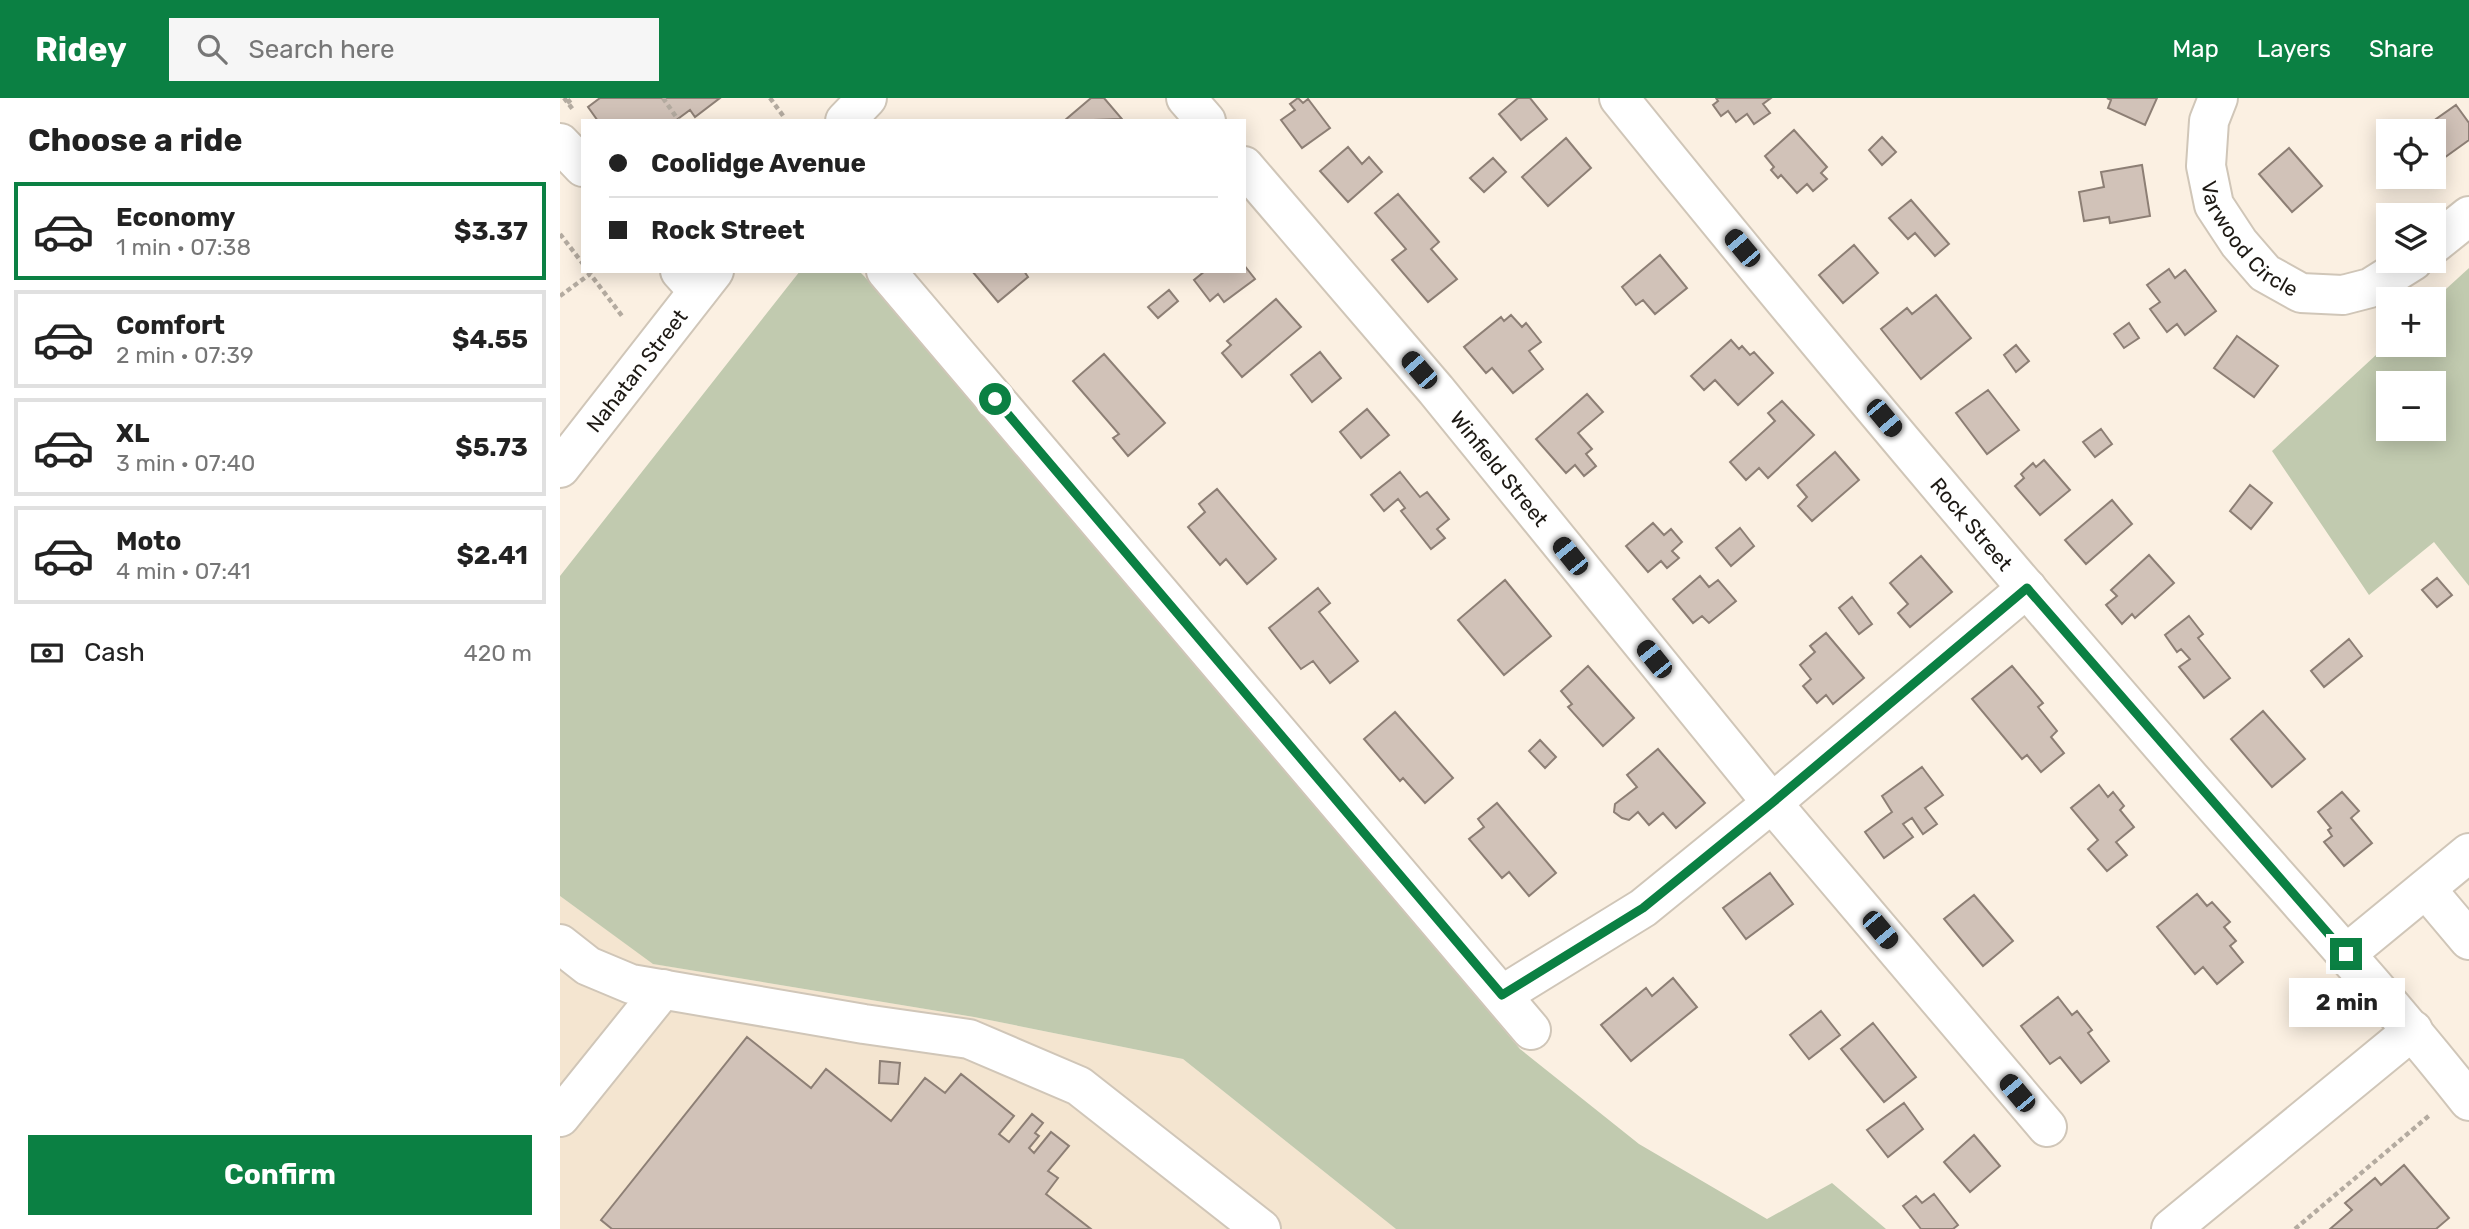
<!DOCTYPE html>
<meta charset="utf-8">
<style>
:root{--surface:#fff;--page:#f6f6f6;--text:#222;--muted:#767676;--line:#e0e0e0;--accent:#0b8043}
body{margin:0;font-family:Rubik,sans-serif;background:var(--page);color:var(--text);height:100vh;display:flex;flex-direction:column;font-size:26px;white-space:nowrap}
*{box-sizing:border-box;margin:0}
p{font-size:23px;color:var(--muted)}
.icon{flex:none;width:38px;height:38px;fill:none;stroke:currentColor;stroke-width:2;stroke-linecap:round;stroke-linejoin:round}
.map{position:relative;flex:1;overflow:hidden}
.panel{display:flex;flex-direction:column;background:var(--surface);width:560px}
.panel>*{flex:none}
.guide{position:absolute;left:21px;top:21px;width:665px;height:154px;border-radius:0px;box-shadow:0 4px 18px #0003;display:grid;align-content:center;height:154px;padding:0 28px;background:var(--surface)}
.controls{position:absolute;left:1816px;top:21px;display:grid;gap:14px}
.controls a{display:grid;place-items:center;width:70px;height:70px;border-radius:0px;background:var(--surface);box-shadow:0 4px 18px #0003;font-size:35px}
.end{position:absolute;width:32px;height:32px;margin:-16px;border:9px solid #0b8043;background:#fff;box-shadow:0 0 0 4px #fff}
.from{border-radius:50%}
.bubble{position:absolute;height:49px;border-radius:0px;background:var(--surface);box-shadow:0 4px 18px #0003;font-size:23px;font-weight:700;line-height:49px;text-align:center}
.car{position:absolute;width:21px;height:42px;margin:-21px -10px;border-radius:9px;box-shadow:0 0 5px 2px #0007;background:linear-gradient(#222 24%,#8ab4d8 0 40%,#222 0 76%,#8ab4d8 0 86%,#222 0)}
.guide b{display:flex;align-items:center;gap:24px;height:66px;font-size:26px}
.guide b+b{border-top:2px solid var(--line)}
.guide i{width:18px;height:18px;background:var(--text)}
ul{padding:0;list-style:none}
li{display:flex;align-items:center;gap:21px;height:98px;margin:0 14px 10px;padding:0 14px;border:4px solid var(--line);border-radius:0px}
li div{flex:1}
li b{display:block;font-size:26px}
li em{font-style:normal;font-weight:700}
li.active{border-color:var(--accent)}
li>.icon{width:63px;height:63px;stroke-width:1.5}
h2{padding:0 28px;font-size:32px;line-height:84px}
.pay{display:flex;align-items:center;gap:18px;height:77px;padding:0 28px;font-size:26px}
.pay p{margin-inline-start:auto}
.button{display:flex;gap:14px;margin-top:auto;padding:14px 28px}
.button a{flex:1;height:80px;border-radius:0px;background:var(--accent);color:#fff;font-size:28px;font-weight:700;line-height:80px;text-align:center}
header{display:flex;align-items:center;gap:42px;box-sizing:border-box;height:98px;padding:0 35px;background:var(--accent);color:#fff}
header strong{font-size:33px}
nav{display:flex;gap:38px;margin-inline-start:auto;font-size:24px}
.search{width:490px;height:63px;background:var(--page);display:flex;align-items:center;gap:18px;box-sizing:border-box;padding:0 24px;border-radius:0px;color:var(--muted);font-size:26px}
main{display:flex;flex:1;min-height:0}
.map>svg:first-child{display:block}
.built{fill:#f4e5d0}
.green{fill:#c1caaf;fill-rule:evenodd}
.building{fill:#d1c2b8;stroke:#8d7f75;stroke-width:2}
.lines{fill:none;stroke-linecap:round;stroke-linejoin:round}
.minor-casing{stroke:#d0c6b8;stroke-width:42}
.major-casing{stroke:#d0c6b8;stroke-width:42}
.path{stroke:#b4aba0;stroke-width:4.5;stroke-dasharray:5 3.5;stroke-linecap:butt}
.minor{stroke:#fff;stroke-width:38}
.major{stroke:#fff;stroke-width:38}
.route{stroke:#0b8043;stroke-width:9}
.labels{text-anchor:middle;dominant-baseline:central;stroke-width:6;stroke-linejoin:round;paint-order:stroke}
.street-label{font-size:21px;fill:#1d1914;stroke:#fbf0e2}
</style>
<header>
<strong>Ridey</strong>
<div class="search"><svg class="icon" aria-label="search" viewBox="0 0 24 24"><circle cx="10" cy="10" r="6"/><path d="M15 15l6 6"/></svg>Search here</div>
<nav><a>Map</a><a>Layers</a><a>Share</a></nav>
</header>
<main>
<section class="panel">
<h2>Choose a ride</h2>
<ul>
<li class="active"><svg class="icon" aria-label="car" viewBox="0 0 24 24"><path d="M5 17H2v-5l4-1 3-4h7l3 4 3 1v5h-3M9 17h6M6 11h13"/><circle cx="7" cy="17" r="2"/><circle cx="17" cy="17" r="2"/></svg><div><b>Economy</b><p>1 min · 07:38</p></div><em>$3.37</em></li>
<li><svg class="icon" aria-label="car" viewBox="0 0 24 24"><path d="M5 17H2v-5l4-1 3-4h7l3 4 3 1v5h-3M9 17h6M6 11h13"/><circle cx="7" cy="17" r="2"/><circle cx="17" cy="17" r="2"/></svg><div><b>Comfort</b><p>2 min · 07:39</p></div><em>$4.55</em></li>
<li><svg class="icon" aria-label="car" viewBox="0 0 24 24"><path d="M5 17H2v-5l4-1 3-4h7l3 4 3 1v5h-3M9 17h6M6 11h13"/><circle cx="7" cy="17" r="2"/><circle cx="17" cy="17" r="2"/></svg><div><b>XL</b><p>3 min · 07:40</p></div><em>$5.73</em></li>
<li><svg class="icon" aria-label="car" viewBox="0 0 24 24"><path d="M5 17H2v-5l4-1 3-4h7l3 4 3 1v5h-3M9 17h6M6 11h13"/><circle cx="7" cy="17" r="2"/><circle cx="17" cy="17" r="2"/></svg><div><b>Moto</b><p>4 min · 07:41</p></div><em>$2.41</em></li>
</ul>
<div class="pay"><svg class="icon" aria-label="cash" viewBox="0 0 24 24"><path d="M3 7h18v10H3z"/><circle cx="12" cy="12" r="2"/></svg>Cash<p>420 m</p></div>
<div class="button"><a>Confirm</a></div>
</section>
<div class="map">
<svg width="1909" height="1131" viewBox="0 0 1909 1131">
<rect width="100%" height="100%" fill="#fbf0e2"/>
<path class="built" d="M0,798L94,866L414,919L623,961L836,1131H0Z"/>
<path class="green" d="M1909,170V488L1874,444L1809,497L1712,353L1829,245V247H1874V202ZM1829,285H1874V331H1829Z
M240,173H299L304,178L596,518L960,951L1079,1046L1207,1121L1272,1085L1326,1131H836L623,961L414,919L93,866L0,798V478Z"/>
<path class="building" d="M40,0H160L135,19L130,12L115,23H38L28,9Z
M531,0H544L562,21L504,23Z
M738,0L743,5L748,1L770,30L742,50L721,22L735,12L730,6Z
M958,0H970L987,21L961,42L939,16Z
M1156,0H1211L1203,6L1210,15L1194,26L1187,16L1176,24L1168,13L1161,18L1153,7L1158,3Z
M1547,0H1597L1585,27L1548,10L1551,2Z
M1896,7L1909,25V42L1877,65L1874,62V33H1859Z
M1234,32L1267,69L1261,75L1267,81L1253,93L1247,86L1237,95L1221,77L1218,80L1211,72L1214,69L1205,58Z
M1322,39L1336,54L1322,67L1309,52Z
M1006,40L1031,70L988,108L962,79Z
M788,49L802,66L809,59L822,74L788,104L760,73Z
M1729,50L1762,88L1732,114L1699,76Z
M933,60L946,74L924,94L910,80Z
M1582,67L1590,118L1550,125L1549,119L1524,123L1519,94L1544,89L1541,74Z
M838,96L879,144L871,151L897,181L868,204L832,162L846,151L815,115Z
M1351,102L1389,146L1375,158L1355,135L1348,141L1329,120Z
M1294,147L1318,175L1283,205L1259,177Z
M1100,157L1127,190L1095,216L1083,202L1076,207L1062,189Z
M684,167L695,181L664,204L658,196L650,203L634,182L645,173H684Z
M1609,171L1615,180L1625,172L1656,213L1625,237L1617,226L1607,234L1590,211L1600,204L1587,187Z
M412,173H464L468,179L438,204Z
M609,192L618,203L598,220L588,209Z
M1376,197L1411,240L1361,281L1321,231L1347,210L1352,216Z
M716,201L741,229L682,279L662,255L671,247L667,243Z
M951,217L962,229L966,225L981,244L969,253L983,271L953,295L932,270L926,275L904,249L941,219L944,223Z
M1569,225L1579,240L1564,250L1554,236Z
M1677,238L1718,268L1694,299L1654,270Z
M1171,242L1179,251L1182,248L1190,257L1194,254L1213,275L1178,307L1155,282L1144,292L1131,278Z
M1456,247L1469,263L1456,274L1444,257Z
M760,254L781,280L752,304L731,277Z
M544,256L605,325L568,358L553,340L559,336L513,283Z
M1428,292L1459,332L1427,356L1396,315Z
M1027,296L1043,314L1018,335L1032,351L1026,356L1036,368L1024,378L1015,367L1006,375L976,341Z
M1222,303L1254,337L1208,380L1199,370L1186,382L1170,364L1215,323L1208,315Z
M807,311L829,337L801,360L780,334Z
M1541,331L1552,346L1535,359L1523,344Z
M1275,354L1299,382L1252,423L1238,408L1247,399L1237,387Z
M1484,362L1510,392L1480,417L1455,388L1464,380L1461,376L1473,365L1476,369Z
M840,374L860,399L867,394L889,421L877,431L885,440L871,451L841,413L845,410L838,401L824,413L811,397Z
M1690,387L1712,405L1691,431L1670,413Z
M657,391L716,461L687,486L666,461L660,467L628,429L645,414L639,406Z
M1552,402L1572,426L1526,466L1505,442Z
M1093,425L1104,437L1111,431L1122,444L1112,453L1119,460L1107,470L1101,463L1088,474L1066,448Z
M1180,430L1194,448L1171,468L1156,450Z
M1589,457L1614,485L1575,520L1572,516L1562,526L1546,507L1557,498L1551,492Z
M1361,458L1392,494L1350,529L1338,515L1348,506L1330,485Z
M1140,478L1149,489L1158,482L1176,503L1149,525L1142,518L1133,525L1113,501Z
M1877,480L1892,497L1877,509L1862,492Z
M945,482L991,538L944,577L898,522Z
M758,490L770,505L759,514L798,563L770,585L753,563L741,571L709,530Z
M1292,499L1312,526L1299,536L1279,510Z
M1629,518L1643,536L1638,540L1670,580L1644,600L1619,569L1630,561L1621,551L1617,554L1605,537Z
M1266,535L1304,580L1273,606L1266,597L1257,605L1243,588L1251,581L1240,567L1255,554L1250,548Z
M1789,541L1802,558L1764,589L1751,573Z
M1028,568L1074,620L1043,648L1008,609L1012,606L1001,593Z
M1452,568L1483,605L1478,609L1497,633L1491,639L1504,655L1481,674L1467,657L1462,661L1412,601Z
M1703,613L1745,661L1712,689L1671,641Z
M835,614L893,680L865,705L843,680L840,683L804,641Z
M980,642L996,659L985,670L969,653Z
M1098,651L1145,705L1116,730L1103,715L1089,727L1078,714L1069,722L1062,720L1054,714L1055,706L1077,689L1067,677Z
M1362,669L1383,697L1365,710L1377,726L1363,736L1352,720L1343,726L1353,739L1324,760L1305,734L1332,714L1322,698Z
M1539,687L1548,699L1553,694L1564,708L1560,712L1574,729L1556,744L1567,757L1547,773L1528,751L1538,742L1511,710Z
M1782,694L1799,713L1791,720L1812,745L1784,768L1764,744L1772,738L1768,732L1771,730L1758,714Z
M937,705L996,775L969,798L949,774L942,780L909,741L924,729L918,721Z
M1210,775L1233,806L1186,841L1163,810Z
M1637,796L1647,808L1652,804L1670,824L1664,829L1676,843L1670,848L1683,864L1657,886L1643,869L1635,876L1597,829Z
M1414,797L1453,843L1423,868L1384,821Z
M1113,880L1137,909L1071,963L1041,927L1086,890L1092,898Z
M1498,899L1512,917L1517,913L1532,932L1528,935L1549,963L1521,985L1500,959L1490,966L1461,928Z
M1261,913L1280,937L1249,961L1230,937Z
M1313,925L1356,979L1324,1004L1281,951Z
M187,939L251,990L266,971L331,1023L365,980L385,995L401,976L454,1018L439,1036L449,1044L472,1016L483,1025L475,1035L479,1038L469,1050L474,1055L491,1034L509,1048L488,1073L498,1080L486,1096L531,1131H52L41,1122Z
M320,963L340,965L338,986L319,985Z
M1344,1005L1363,1031L1328,1059L1307,1032Z
M1414,1037L1440,1068L1410,1094L1384,1064Z
M1844,1067L1889,1120L1876,1131H1770L1792,1112L1785,1105L1815,1080L1821,1087Z
M1374,1096L1398,1127L1393,1131H1361L1343,1108L1356,1098L1362,1105Z"/>
<g class="lines">
<defs>
<g id="minor">
<path d="M626,0L646,23"/>
<path id="s1" d="M1059,0C1243,228 1432,452 1624,673C1720,783 1819,889 1909,1003"/>
<path id="s2" d="M1658,0L1649,23L1646,68L1654,107L1679,145L1705,175L1741,195L1783,197L1810,190L1853,163"/>
<path d="M0,45L23,69"/>
<path id="s3" d="M684,68L876,292L1212,705L1487,1029"/>
<path d="M1874,146L1909,118"/>
<path d="M120,173L138,193"/>
<path d="M326,173L971,932"/>
<path d="M1866,791L1909,842"/>
<path d="M0,846L28,868L71,886L304,926L409,941L519,988L701,1131"/>
<path d="M1786,856L1909,755"/>
<path d="M942,897L1083,810L1212,705L1467,490"/>
<path d="M0,1019L103,891"/>
<path d="M1611,1131L1853,932"/>
</g>
<g id="major">
<path d="M285,23L307,0"/>
<path id="s4" d="M0,370L154,173"/>
</g>
</defs>
<use href="#minor" class="minor-casing"/>
<use href="#major" class="major-casing"/>
<path class="path" d="M4,0L14,13
M103,0L119,23
M210,0L224,19
M7,5L13,0
M0,136L23,166
M28,173L62,218
M0,198L30,176
M1735,1131L1871,1016"/>
<use href="#minor" class="minor"/>
<use href="#major" class="major"/>
</g>
<g class="lines">
<path class="route" d="M435,301L942,897L1083,810L1212,705L1467,490L1786,856"/>
</g>
<g class="labels">
<g class="street-label">
<text stroke="none"><textPath href="#s2" startOffset="158">Varwood Circle</textPath></text>
<text stroke="none"><textPath href="#s4" startOffset="124">Nahatan Street</textPath></text>
<text stroke="none"><textPath href="#s3" startOffset="396">Winfield Street</textPath></text>
<text stroke="none"><textPath href="#s1" startOffset="553">Rock Street</textPath></text>
</g>
</g>
</svg>
<div class="controls">
<a><svg class="icon" aria-label="locate" viewBox="0 0 24 24"><circle cx="12" cy="12" r="6"/><path d="M12 2v4M12 18v4M2 12h4M18 12h4"/></svg></a>
<a><svg class="icon" aria-label="layers" viewBox="0 0 24 24"><path d="M12 4l9 5-9 5-9-5zM3 14l9 5 9-5"/></svg></a>
<a>+</a>
<a>−</a>
</div>
<i class="end from" style="left:435px;top:301px"></i>
<i class="end" style="left:1786px;top:856px"></i>
<div class="bubble" style="left:1729px;top:880px;width:116px">2 min</div>
<i class="car" style="left:1182px;top:150px;rotate:320deg"></i>
<i class="car" style="left:859px;top:272px;rotate:319deg"></i>
<i class="car" style="left:1324px;top:320px;rotate:140deg"></i>
<i class="car" style="left:1010px;top:458px;rotate:321deg"></i>
<i class="car" style="left:1094px;top:561px;rotate:321deg"></i>
<i class="car" style="left:1320px;top:832px;rotate:140deg"></i>
<i class="car" style="left:1457px;top:995px;rotate:320deg"></i>
<div class="guide">
<b><i class="from"></i>Coolidge Avenue</b>
<b><i></i>Rock Street</b>
</div>
</div>
</main>
